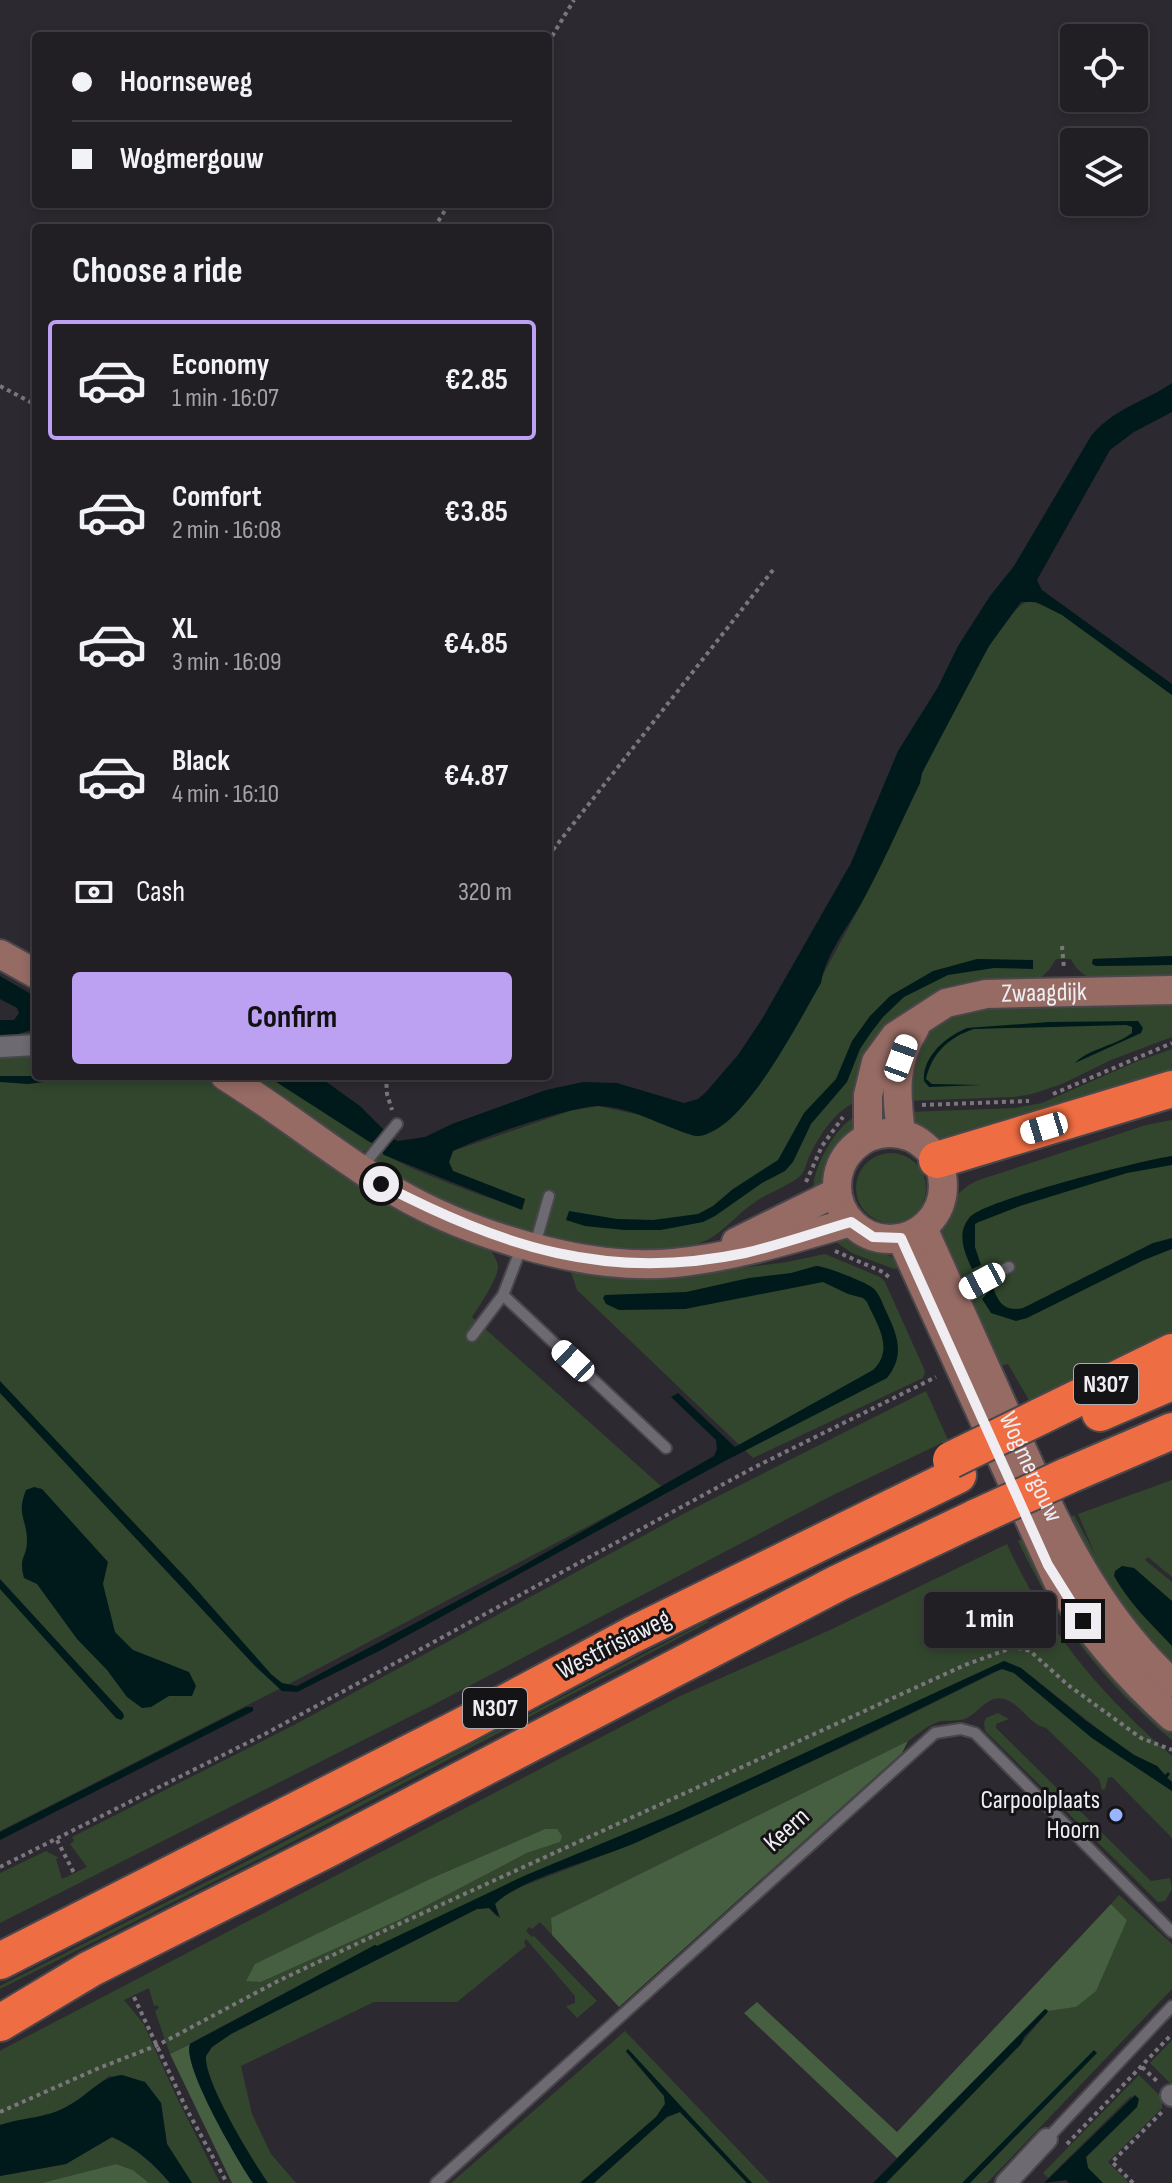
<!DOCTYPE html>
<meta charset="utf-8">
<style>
:root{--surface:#221f24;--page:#2a272c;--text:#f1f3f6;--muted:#a2a2a6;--line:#3f3d41;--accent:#bca0f2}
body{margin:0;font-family:"Sofia Sans Condensed",sans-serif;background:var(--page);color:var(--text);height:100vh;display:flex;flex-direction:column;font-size:30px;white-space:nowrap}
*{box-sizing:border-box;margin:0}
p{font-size:26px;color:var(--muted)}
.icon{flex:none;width:44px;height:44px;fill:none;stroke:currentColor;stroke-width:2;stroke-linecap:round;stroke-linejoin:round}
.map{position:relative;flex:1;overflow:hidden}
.drawer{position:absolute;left:32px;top:224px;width:520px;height:856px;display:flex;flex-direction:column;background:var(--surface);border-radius:8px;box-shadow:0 4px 12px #0003,0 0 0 2px var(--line)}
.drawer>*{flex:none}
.hud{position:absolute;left:32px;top:32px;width:520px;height:176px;border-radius:8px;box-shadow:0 4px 12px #0003,0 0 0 2px var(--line);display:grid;align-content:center;height:176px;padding:0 40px;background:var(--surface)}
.fabs{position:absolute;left:1060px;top:24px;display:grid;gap:16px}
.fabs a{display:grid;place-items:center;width:88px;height:88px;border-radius:8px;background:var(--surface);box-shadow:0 4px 12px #0003,0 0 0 2px var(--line);font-size:40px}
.end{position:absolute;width:36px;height:36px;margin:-18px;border:10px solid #efedf2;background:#111;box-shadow:0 0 0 4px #111}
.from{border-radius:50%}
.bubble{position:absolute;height:56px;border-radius:8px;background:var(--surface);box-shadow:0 4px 12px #0003,0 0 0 2px var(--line);font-size:26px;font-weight:700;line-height:56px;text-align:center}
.car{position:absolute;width:24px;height:48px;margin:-24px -12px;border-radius:10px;box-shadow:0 0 6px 2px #0007;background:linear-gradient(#fff 24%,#345 0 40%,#fff 0 76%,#345 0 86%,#fff 0)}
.hud b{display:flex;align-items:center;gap:28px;height:76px;font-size:30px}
.hud b+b{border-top:2px solid var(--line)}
.hud i{width:20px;height:20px;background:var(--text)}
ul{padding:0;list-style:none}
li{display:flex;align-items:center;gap:24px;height:120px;margin:0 16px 12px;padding:0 24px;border:4px solid transparent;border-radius:8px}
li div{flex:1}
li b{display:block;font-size:30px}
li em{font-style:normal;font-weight:700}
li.selected{border-color:var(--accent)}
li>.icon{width:72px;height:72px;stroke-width:1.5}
h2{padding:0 40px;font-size:36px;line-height:96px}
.pay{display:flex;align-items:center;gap:20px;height:88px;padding:0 40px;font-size:30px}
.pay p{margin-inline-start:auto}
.button{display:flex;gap:16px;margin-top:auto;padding:16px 40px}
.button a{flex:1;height:92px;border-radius:8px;background:var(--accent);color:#111;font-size:32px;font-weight:700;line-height:92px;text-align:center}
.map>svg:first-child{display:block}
.green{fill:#32462d;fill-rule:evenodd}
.forest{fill:#465f41}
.water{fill:#001a1b}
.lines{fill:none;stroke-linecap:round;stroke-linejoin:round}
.lane-casing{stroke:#49474c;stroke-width:14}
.street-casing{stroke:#49474c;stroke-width:24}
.secondary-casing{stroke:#49474c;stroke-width:32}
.highway-casing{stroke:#49474c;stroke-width:40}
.path{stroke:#79767c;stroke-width:4;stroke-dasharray:4 4;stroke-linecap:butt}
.lane{stroke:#6e6a72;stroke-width:10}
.street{stroke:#6e6a72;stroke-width:20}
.secondary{stroke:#956b64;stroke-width:28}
.highway{stroke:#ef6d42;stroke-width:36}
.highway-bridge-casing{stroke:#49474c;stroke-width:40;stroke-linecap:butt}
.highway-bridge{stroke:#ef6d42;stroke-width:36}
.route{stroke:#efedf2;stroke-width:10}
.poi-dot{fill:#98b5fd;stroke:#141316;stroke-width:3}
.labels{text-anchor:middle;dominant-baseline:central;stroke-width:6;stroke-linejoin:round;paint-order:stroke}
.shield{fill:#141316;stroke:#adacb0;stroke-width:2}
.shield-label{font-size:24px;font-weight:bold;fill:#efedf2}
.street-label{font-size:26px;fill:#efedf2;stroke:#141316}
.poi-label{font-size:26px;fill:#efedf2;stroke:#141316;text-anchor:end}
</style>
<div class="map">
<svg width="1172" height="2183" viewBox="0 0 1172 2183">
<rect width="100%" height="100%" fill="#2d2930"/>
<path class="green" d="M1029,601L1046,606L1062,615L1172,695V956L1093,959L1092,963L1096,966L1172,965V980C1140,981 1087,994 1071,959H1056L1049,970L1035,983L970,985L861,1100C835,1109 821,1133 809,1157C807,1162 805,1170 802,1174C795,1183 766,1194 755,1202C738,1213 725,1231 707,1240C639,1272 499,1229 435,1198C415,1188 395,1177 375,1166L374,1157L379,1149C394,1166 495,1200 521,1209L525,1199L453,1171L449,1162L453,1151L570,1111L598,1106L640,1115L694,1136L725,1123L731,1118L759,1086L781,1052L866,895L920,783L922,773C938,742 1001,606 1029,601Z
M1172,1000V1037L1111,1060L1062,1084L1032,1094L1014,1097L904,1101L921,1036L966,1006Z
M1172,1049V1080L942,1144L918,1129L908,1112L1015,1108L1042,1103L1138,1061Z
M36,1052V1076H200L489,1248C492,1253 497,1259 498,1266C499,1277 478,1308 472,1317L662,1487L289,1684L0,1831V1054Z
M246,1076H267L372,1143L366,1151L359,1152Z
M857,1116L853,1137L838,1153L822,1185L814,1191C810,1171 838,1122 857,1116Z
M1172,1120V1345L1030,1402L1008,1364L995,1368L936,1237C942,1213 954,1192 976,1181L1146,1125Z
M856 1188a35 35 0 1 1 70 0a35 35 0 1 1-70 0Z
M845,1236L887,1254L898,1262L899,1268L894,1269L852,1253L833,1240Z
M825,1254L880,1277L885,1282L925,1371L923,1378L753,1458L577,1290L570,1269L701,1273L787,1262Z
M926,1391L948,1440L829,1497L431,1706L0,1923V1873L46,1851L59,1858L56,1859L62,1879L87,1867L70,1844L74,1841L72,1837L294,1725L687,1512Z
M1172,1480V1577L1148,1557L1145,1560L1172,1582V1674L1159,1661L1064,1521L1074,1515L1095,1554L1078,1514Z
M1029,1536L1172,1725V1740C1105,1684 1055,1620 1018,1541Z
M1007,1544C1045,1629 1102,1696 1172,1756V1782L1157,1766L1134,1755L1107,1736L1021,1668L1004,1661L675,1813L524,1876L377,1946L375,1945L170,2054L155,2011L159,2008L157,2005L154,2006L149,1988L124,2000L143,2023L178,2100L220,2183H192L167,2144L161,2103L145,2082L109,2076L83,2097L52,2115L0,2125V2051L5,2048L680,1696L828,1631ZM545,1829L560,1842L527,1853L399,1920L261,1982L246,1980L275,1955L432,1878Z
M707,1621L709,1622L275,1851L0,1989V1986L234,1868Z
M1002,1669L1014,1673L1092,1738L1172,1791V1838L1112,1777L1108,1778L1105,1789L1102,1790L1099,1779L1046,1728C1031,1725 1024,1710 1011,1702C991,1690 981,1711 967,1718C959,1722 950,1720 941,1721C929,1724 918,1734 908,1741L551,1918L552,1935L540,1922L532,1929L529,1927L526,1931L532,1937L534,1936L597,2001L577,2018L566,2006L575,2003V1996L526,1939L524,1942L526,1946L457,2002H374L241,2066L252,2114L271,2154L296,2183H268C252,2160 203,2080 206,2055L212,2047L231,2034L477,1909L489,1908L497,1917L495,1904L497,1900L523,1886L635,1843L854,1742Z
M998,1713L1009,1719L996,1724V1728L1151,1881L1170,1878L1172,1889L1165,1901L1158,1902L985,1731L984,1723L986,1718Z
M1119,1895L1172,1944V1989L987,2183H886L1021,2044L1048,2011L1076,2007L1127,1920L1111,1904Z
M625,2031L770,2183H752L628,2050L626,2052L664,2096L665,2104L656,2117L580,2183H451Z
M1172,2040V2085L1150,2063Z
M1139,2075L1162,2098V2108L1108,2162L1129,2183H1103L1088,2168L1086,2157L1137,2107L1131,2096L1048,2178L1043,2173Z
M680,2112L747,2183H594L667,2117Z
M112,2137C136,2148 153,2163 170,2183H149L133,2170L116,2164L42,2183H0V2176L66,2164Z"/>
<path class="forest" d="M908,1741L902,1753L619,2007L552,1935L551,1918Z
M545,1829H557L562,1836L560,1842L527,1853L399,1920L261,1982L246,1981L255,1964L432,1878Z
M1111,1904L1127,1920L1096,1991L1076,2007L1048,2011L1045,2009L897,2158L744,2013L757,2002L897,2132Z
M190,2044C182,2066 238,2161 253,2183H232L170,2054Z
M116,2164L133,2170L149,2183H42Z"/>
<path class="water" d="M1172,383V412L1134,432L1110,450L1037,580L1042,590L1172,684V695L1062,615L1036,602H1021L989,646L922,773L920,783C901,822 884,862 863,900C849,926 826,953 821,983C799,1021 750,1117 709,1133C704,1136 697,1137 692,1135C661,1126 632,1107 599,1106C575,1105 475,1139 453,1151L449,1162L453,1171L525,1199L522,1210L384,1155L379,1149L389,1137L398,1141L425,1137L452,1124L546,1090L583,1082L617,1083L684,1103L698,1099L706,1092L738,1055L762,1019L851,863L898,751L938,687L958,646L990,596L1014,566L1091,436C1113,409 1144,402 1172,383Z
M1172,956V965L1096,966L1092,964L1093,959Z
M977,959L1033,960V969L994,968L948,975L904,997L883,1017L870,1034L860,1049L847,1082L811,1124L793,1162L785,1171L762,1183L715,1216L703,1222L661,1230H624L585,1226L566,1220L569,1211L617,1219L653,1220L698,1214L713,1206L733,1189L778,1160L804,1113L836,1079L852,1041L870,1016L890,996L933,971Z
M0,976L36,997V1029L14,1035H0V1020H14L19,1013L17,1008L0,999Z
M1138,1021L1143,1028L1141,1033L1075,1063C1088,1049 1115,1046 1132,1033V1027L1126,1025L974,1029C949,1037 932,1053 926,1079L932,1084L981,1085L929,1087L924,1081C922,1056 947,1036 967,1028L1049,1022Z
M0,1076H91L28,1084L0,1082Z
M267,1076H318L360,1106L384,1130L372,1143L368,1141Z
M1172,1156V1165L1127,1173L1020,1206L979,1222L975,1224V1247L981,1265L972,1269C964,1251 956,1233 970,1217C985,1200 1143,1160 1172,1156Z
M1172,1238V1249L1144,1260L1027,1318L1016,1321L991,1313L982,1299L993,1287C998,1303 1005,1312 1023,1308L1153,1243Z
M816,1266C825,1266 866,1282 873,1288C879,1293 882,1302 885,1309C897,1334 906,1354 887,1378L723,1462L381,1650L297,1692L282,1691L255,1666L0,1393V1381L187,1579L271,1674L282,1683L297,1686L517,1569L714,1456L717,1449L716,1440L671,1397L678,1393L735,1447L873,1370C895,1349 877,1325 867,1302L863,1298L848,1294L823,1282L685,1309L619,1310L606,1304L603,1298L605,1295L686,1292L749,1278L791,1273Z
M34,1487L42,1489L108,1562L103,1584L115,1632L133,1650L189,1672L196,1686L192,1696H169L151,1707L142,1708L127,1697L107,1670L77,1639L37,1584L24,1578C18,1556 27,1558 27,1541C27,1519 16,1515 26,1490Z
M1122,1566L1134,1568L1172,1601V1646C1151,1624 1129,1603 1114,1576L1115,1571Z
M0,1579L123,1713L124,1717L121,1720L116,1718L0,1589Z
M1004,1661L1021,1668L1085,1720L1134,1755L1157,1766L1165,1775L1168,1772L1170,1774L1167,1778L1172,1782V1791L1092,1738L1014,1673L1002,1669L994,1672C876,1731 756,1789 635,1843C599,1859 520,1878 495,1904L500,1918L489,1908L477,1909L231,2034L212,2047L206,2056C203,2080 252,2160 268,2183H253C238,2161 182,2066 190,2044L375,1945L377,1946L524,1876L675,1813Z
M246,1707H253V1711L0,1840V1832Z
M1045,2009L1048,2011L1047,2013L1024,2037L1021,2044L886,2183H873Z
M628,2049L752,2183H747L680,2112L667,2117L594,2183H580L656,2117L665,2104L664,2096L626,2051Z
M1094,2050L1097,2053L970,2183H962Z
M122,2075L145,2082L161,2103L167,2144L192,2183H170C153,2163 136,2148 112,2137L66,2164L0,2176V2125C27,2116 48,2119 73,2103C91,2092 101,2077 122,2075Z
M1135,2095L1139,2099L1137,2107L1086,2157L1088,2168L1103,2183H1069L1066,2180L1044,2183Z"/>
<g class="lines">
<defs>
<path id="lane" d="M362,1167L397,1124
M535,1245L549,1196
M522,1246L503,1295L666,1448
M954,1295L1009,1267
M472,1336L503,1295
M1047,2139L1172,2006
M436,2183L935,1733L961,1729L975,1733L1172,1932"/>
<path id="street" d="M0,1047L36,1045
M1171,2095L1172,2096
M1006,2183L1047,2139"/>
<g id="secondary">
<path d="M0,954L36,974"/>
<path d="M225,1076C278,1109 327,1148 380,1182C455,1231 584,1272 674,1263C735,1257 792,1239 851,1222"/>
<circle cx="890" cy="1186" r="53"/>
<path d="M901,1133C896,1094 893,1063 915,1028"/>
<path id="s1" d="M868,1137V1095L876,1062L895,1036L946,1003L986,994L1172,990"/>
<path id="s2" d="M923,1228C952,1293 981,1357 1010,1422C1052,1516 1094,1612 1172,1683"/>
<path d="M901,1238L1058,1582C1089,1633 1128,1677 1172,1717"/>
<path d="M736,1242L837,1192"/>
</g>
<path id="highway" d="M937,1160L1172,1089
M1100,1413L1172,1382
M1039,1417L1172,1352
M1067,1476L1172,1431
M0,1961L462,1726L632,1635L958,1475
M0,2023L90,1969L330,1848L838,1583L977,1517"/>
</defs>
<use href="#lane" class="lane-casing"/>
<use href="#street" class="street-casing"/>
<use href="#secondary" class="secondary-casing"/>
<use href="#highway" class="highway-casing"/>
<path class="path" d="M548,43L574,0
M434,228L449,204
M0,386L36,405
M548,856L773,570
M1062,946L1064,969
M386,1076L387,1094L392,1110
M1053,1094L1172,1043
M922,1105L1029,1101
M806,1182L822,1146L843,1117
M835,1251L883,1272L891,1279
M57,1840L74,1873
M0,1867L265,1734L753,1468L936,1377
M134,1997L186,2108L227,2183
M1142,2067L1158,2082
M0,2112L99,2068L158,2045L278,1981L388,1929L965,1665L1014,1647L1030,1651L1068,1685L1141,1738L1172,1750
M1067,2144L1172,2034
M1133,2183L1112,2162L1163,2111"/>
<use href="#lane" class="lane"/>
<use href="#street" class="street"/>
<use href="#secondary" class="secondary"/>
<use href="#highway" class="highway"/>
<defs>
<path id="highway-bridge" d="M951,1460L1039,1417
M977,1517L1067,1476"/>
</defs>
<use href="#highway-bridge" class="highway-bridge-casing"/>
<use href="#highway-bridge" class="highway-bridge"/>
</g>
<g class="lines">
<path class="route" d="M381,1184C503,1247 607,1282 745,1253C780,1245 816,1232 851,1222L873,1237L901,1238L1048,1565L1083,1621"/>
</g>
<circle class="poi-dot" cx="1116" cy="1815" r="8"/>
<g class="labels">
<g class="shield">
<rect x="1074" y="1364" width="64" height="40" rx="6"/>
<rect x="463" y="1688" width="64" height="40" rx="6"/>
</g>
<g class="shield-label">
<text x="1106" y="1384">N307</text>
<text x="495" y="1708">N307</text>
</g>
<g class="street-label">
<text stroke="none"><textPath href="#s1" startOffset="268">Zwaagdijk</textPath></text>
<text stroke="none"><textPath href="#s2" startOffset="262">Wogmergouw</textPath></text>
<text transform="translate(614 1645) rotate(-27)">Westfrisiaweg</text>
<text transform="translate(787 1830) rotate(-42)">Keern</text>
</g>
<g class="poi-label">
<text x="1100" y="1800">Carpoolplaats<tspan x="1100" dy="30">Hoorn</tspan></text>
</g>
</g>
</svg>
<div class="fabs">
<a><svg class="icon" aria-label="locate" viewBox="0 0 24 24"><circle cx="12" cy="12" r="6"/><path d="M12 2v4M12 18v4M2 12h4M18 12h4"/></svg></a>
<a><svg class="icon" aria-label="layers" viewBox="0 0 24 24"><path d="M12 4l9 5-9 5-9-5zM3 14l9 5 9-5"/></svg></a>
</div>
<i class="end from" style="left:381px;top:1184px"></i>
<i class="end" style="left:1083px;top:1621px"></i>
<div class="bubble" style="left:924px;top:1592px;width:132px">1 min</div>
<i class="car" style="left:901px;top:1058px;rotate:20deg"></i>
<i class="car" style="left:1044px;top:1128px;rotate:253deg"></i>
<i class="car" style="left:982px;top:1281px;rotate:242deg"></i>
<i class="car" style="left:573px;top:1361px;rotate:313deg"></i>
<div class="hud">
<b><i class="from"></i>Hoornseweg</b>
<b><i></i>Wogmergouw</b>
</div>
<section class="drawer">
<h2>Choose a ride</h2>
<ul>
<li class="selected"><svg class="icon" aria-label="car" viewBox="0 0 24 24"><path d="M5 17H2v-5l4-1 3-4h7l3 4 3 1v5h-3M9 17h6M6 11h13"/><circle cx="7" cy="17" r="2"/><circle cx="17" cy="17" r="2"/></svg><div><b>Economy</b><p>1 min · 16:07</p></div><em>€2.85</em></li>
<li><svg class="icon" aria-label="car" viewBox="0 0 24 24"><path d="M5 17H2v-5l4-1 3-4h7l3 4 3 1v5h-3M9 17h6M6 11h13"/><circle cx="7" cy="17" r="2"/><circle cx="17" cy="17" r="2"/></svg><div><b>Comfort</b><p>2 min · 16:08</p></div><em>€3.85</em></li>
<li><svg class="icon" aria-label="car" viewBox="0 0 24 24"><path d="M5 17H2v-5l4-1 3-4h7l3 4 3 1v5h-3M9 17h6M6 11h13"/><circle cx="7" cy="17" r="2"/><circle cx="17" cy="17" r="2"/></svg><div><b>XL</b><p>3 min · 16:09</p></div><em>€4.85</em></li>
<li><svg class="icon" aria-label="car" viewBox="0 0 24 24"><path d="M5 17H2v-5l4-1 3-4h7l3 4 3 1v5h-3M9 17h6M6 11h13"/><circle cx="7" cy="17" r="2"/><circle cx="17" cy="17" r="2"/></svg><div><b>Black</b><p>4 min · 16:10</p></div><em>€4.87</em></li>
</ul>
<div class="pay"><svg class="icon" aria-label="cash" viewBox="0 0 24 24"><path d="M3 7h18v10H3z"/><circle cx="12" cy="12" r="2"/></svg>Cash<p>320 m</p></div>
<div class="button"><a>Confirm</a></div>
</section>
</div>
